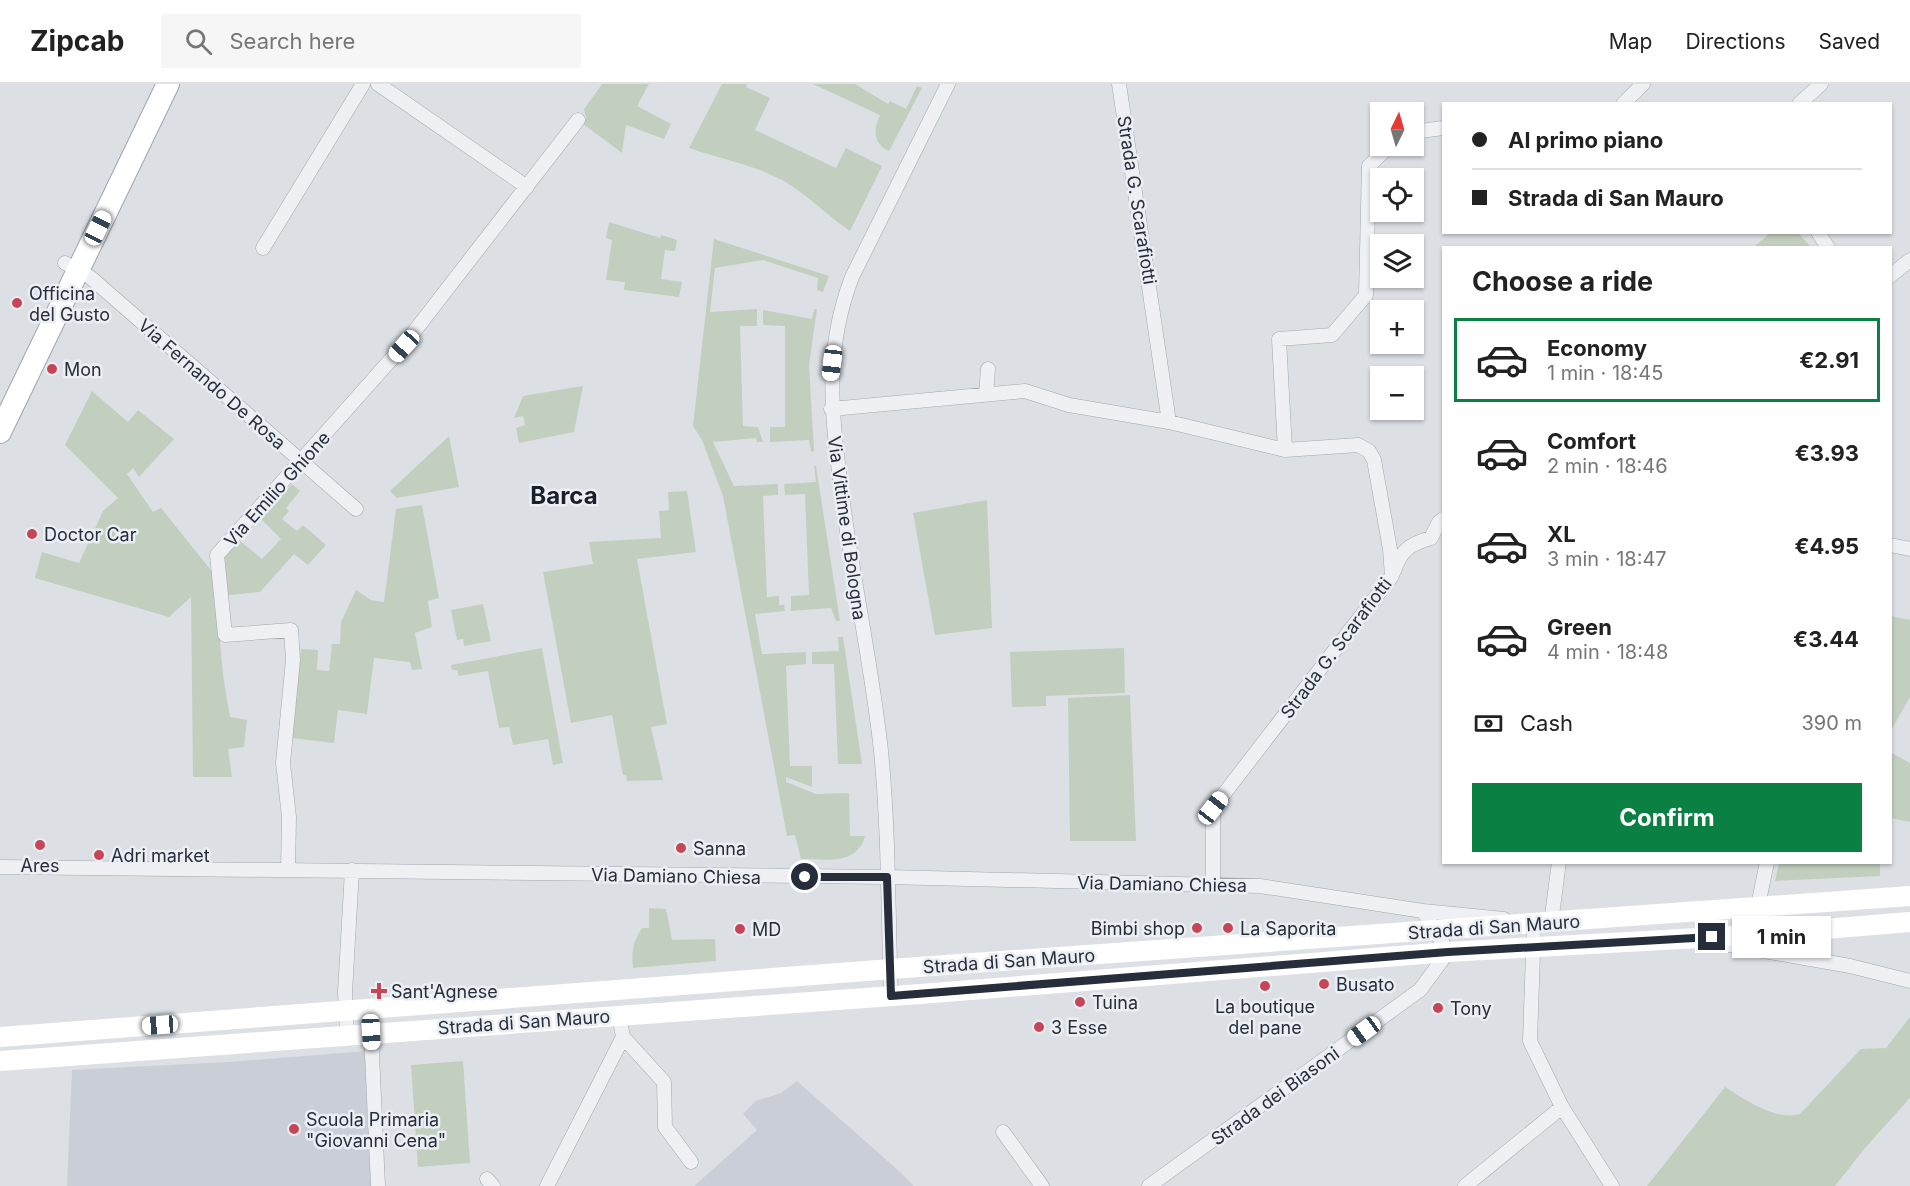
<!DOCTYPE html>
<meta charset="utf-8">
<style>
:root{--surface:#fff;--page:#f6f6f6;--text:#222;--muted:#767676;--line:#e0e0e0;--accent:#0b8043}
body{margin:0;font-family:Inter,sans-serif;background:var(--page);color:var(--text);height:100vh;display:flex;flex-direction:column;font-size:22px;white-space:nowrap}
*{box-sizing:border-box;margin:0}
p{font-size:20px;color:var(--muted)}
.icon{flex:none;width:33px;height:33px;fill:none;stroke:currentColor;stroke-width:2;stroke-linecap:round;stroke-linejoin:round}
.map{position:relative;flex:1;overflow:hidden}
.sheet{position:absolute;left:1442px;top:162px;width:450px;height:618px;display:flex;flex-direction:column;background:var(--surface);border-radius:0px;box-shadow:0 2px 4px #0004}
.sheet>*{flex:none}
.guide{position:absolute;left:1442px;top:18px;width:450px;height:132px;border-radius:0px;box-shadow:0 2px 4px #0004;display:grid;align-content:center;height:132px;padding:0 30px;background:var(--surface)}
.needle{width:39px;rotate:5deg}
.tools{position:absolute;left:1370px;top:18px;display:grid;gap:12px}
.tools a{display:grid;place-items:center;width:54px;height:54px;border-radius:0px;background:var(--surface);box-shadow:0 2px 4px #0004;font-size:30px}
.end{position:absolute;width:27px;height:27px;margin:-14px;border:8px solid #272e3b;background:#fff;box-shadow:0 0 0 3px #fff}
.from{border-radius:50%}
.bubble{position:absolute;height:42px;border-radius:0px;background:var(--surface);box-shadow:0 2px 4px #0004;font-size:20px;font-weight:700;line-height:42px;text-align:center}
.car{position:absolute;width:18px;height:36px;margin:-18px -9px;border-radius:8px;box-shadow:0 0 4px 2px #0007;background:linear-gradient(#fff 24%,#345 0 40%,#fff 0 76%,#345 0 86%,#fff 0)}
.guide b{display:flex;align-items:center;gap:21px;height:57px;font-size:22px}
.guide b+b{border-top:2px solid var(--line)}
.guide i{width:15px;height:15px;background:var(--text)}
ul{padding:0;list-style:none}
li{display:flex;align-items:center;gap:18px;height:84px;margin:0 12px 9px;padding:0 18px;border:3px solid transparent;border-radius:0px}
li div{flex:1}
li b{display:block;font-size:22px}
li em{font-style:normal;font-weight:700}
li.selected{border-color:var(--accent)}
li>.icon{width:54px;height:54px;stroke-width:1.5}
h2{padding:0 30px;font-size:27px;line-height:72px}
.pay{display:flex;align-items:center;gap:15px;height:66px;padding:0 30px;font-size:22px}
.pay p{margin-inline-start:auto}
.action{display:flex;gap:12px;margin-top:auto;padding:12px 30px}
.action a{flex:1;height:69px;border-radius:0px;background:var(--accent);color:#fff;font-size:24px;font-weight:700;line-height:69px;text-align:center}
header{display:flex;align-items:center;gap:36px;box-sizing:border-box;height:84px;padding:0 30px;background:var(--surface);border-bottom:2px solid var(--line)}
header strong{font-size:28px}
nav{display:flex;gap:33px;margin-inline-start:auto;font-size:21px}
.search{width:420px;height:54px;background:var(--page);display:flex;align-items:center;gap:15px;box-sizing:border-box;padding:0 21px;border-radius:0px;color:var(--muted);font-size:22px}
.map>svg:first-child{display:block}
.built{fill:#cacfd7}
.green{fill:#c2cfbe}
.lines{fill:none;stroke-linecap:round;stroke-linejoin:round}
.minor-casing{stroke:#a2a7af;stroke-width:15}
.primary-casing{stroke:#9ca4b0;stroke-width:24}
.minor{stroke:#eef0f4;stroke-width:14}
.secondary{stroke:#fff;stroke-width:20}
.primary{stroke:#fff;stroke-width:22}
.route{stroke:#272e3b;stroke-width:8}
.poi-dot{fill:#c64657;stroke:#ebeef3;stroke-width:2}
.labels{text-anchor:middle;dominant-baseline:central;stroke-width:5;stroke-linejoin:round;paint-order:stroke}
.street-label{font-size:18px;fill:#272e3b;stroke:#ebeef3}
.poi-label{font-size:18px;fill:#272e3b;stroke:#ebeef3;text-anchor:start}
.district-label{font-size:24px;font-weight:bold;fill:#191f2b;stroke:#ebeef3}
</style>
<header>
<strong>Zipcab</strong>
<div class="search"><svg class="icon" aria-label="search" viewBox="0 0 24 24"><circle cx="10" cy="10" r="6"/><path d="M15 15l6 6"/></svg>Search here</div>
<nav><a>Map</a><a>Directions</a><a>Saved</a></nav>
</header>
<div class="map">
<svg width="1910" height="1102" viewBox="0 0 1910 1102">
<rect width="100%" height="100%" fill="#dce0e5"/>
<path class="built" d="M367,967L374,1102H67L72,986L228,978Z
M797,997L900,1088L914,1102H694L757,1046L743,1030L756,1017L781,1009Z"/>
<path class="green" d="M602,0H649L637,22L671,40L664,55L626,41L622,69L583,40L586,34L584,25Z
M722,0H747L746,3L770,14L755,46L836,84L846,64L882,82L850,147C826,131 807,110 782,96C752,80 720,75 689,64Z
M813,0H855L888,20L890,17L906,25L917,2L922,4L889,67C873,60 873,45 880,31Z
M609,138L660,154L661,151L677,156L675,167L665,166L661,195L682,198L679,213L624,206L625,198L606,196L612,156L606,154Z
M1771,148L1798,149L1811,163H1754Z
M714,155L829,192L823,208L817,206L818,194L763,176L715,184L710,228L757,225V242H740L743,342L758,343L763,358H757L756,354L713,358L734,402L778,400V411L763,412L767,513L779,512V521H784L785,527L755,530L762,570L806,568V580L786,582L790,682H812V703L786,693V698L816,710L849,709L850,752H865C857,782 826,775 801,775L795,751L787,752L723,412L702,356L693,342Z
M814,225H817L809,281L814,367L811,368L809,356L770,358V343H785V242L763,241V226L812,235Z
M583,302L574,348L519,359L516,344L525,341L523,332L514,334L523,312Z
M92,307L128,338L138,326L174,355L139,393L133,384L127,390L153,428L161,424L214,490L223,591L230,633L247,636L244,663L228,665L232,693H193L191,513L169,533L35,494L42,468L79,479L103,427L118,414L65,361Z
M449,352L459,403L397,414L390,407Z
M814,382H816L840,537H836L831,524L791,527V512L809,511L805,410L785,411L784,400L816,398Z
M292,400L300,407L286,424L289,427L282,435L297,447L303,441L326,461L308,481L294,470L260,508L228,511L224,474L240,457L262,475L281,455L260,434Z
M687,407L696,468L637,475L667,640L651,643L663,696L627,697L626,691H623L612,631L571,639L543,488L593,480L589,458L661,454L659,427L669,426L668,408Z
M987,416L992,544L935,551L913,429Z
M422,421L439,514L428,517L432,543L415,549L422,585L412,586L410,578L374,574L367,630L338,626L334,659L292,654L301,565L318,566L317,586L329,587L332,560H340L341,538L356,506L371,516L384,518L396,425Z
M483,520L491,557L464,562L463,555L457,556L451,526Z
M1890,532L1910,536V613L1890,648Z
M838,553H843L862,680H838L834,580H812V568L839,567Z
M542,564L563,679L553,681L548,655L513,661L509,643L499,644L488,587L459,592L457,586H452L451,581Z
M1124,564L1125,609L1046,612V622L1012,623L1010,568Z
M1130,611L1136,757H1070L1068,614Z
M1890,668L1910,679V738L1890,734Z
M1779,779H1880V792L1775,797Z
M649,824L666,825L672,856L715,855L716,877L633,884C631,868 633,858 642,844H649Z
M1910,933V1014L1865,1064L1835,1102H1647L1725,1003C1745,1016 1776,1037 1800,1030L1861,965L1886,964Z
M463,977L470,1079L418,1083L411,981Z"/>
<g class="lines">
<defs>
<path id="minor" d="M378,0L527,103
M1119,0L1169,338
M1623,20L1643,0
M1799,20L1821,0
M1413,48L1443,44
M1818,148L1828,164
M263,164L363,0
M65,179L90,193L356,425
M1890,192L1910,176
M986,310L988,285
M831,325L1025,307L1069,321L1169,338L1285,366L1358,361L1369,367L1374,376L1390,465L1392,492L1213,724V802
M1285,366L1279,255L1332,251L1366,211L1369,82L1389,62
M1890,461L1910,465
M1394,487C1401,466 1410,460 1431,454L1439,438L1443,435
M0,783L887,793L1260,802L1423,827L1448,868L1420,906L1149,1102
M288,786L289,733L283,679L293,576L291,546L225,551L217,471L403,262L578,36
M1423,827L1504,835
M1526,839L1534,840L1530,957L1562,1023L1612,1102
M1551,839L1559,778
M1752,851L1767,778
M1718,859L1850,882L1910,897
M891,912C888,831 889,749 881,667C872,582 853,497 842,412C832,333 823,269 852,193L948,0
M619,931L623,953L664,998L665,1043L691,1078
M371,948L378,1102
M347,950L345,908L352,786
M1003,1048L1042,1102
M487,1095L493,1102
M547,1102L623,953
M1465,1102L1562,1023"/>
<path id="primary" d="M0,348L168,0"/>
</defs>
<use href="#minor" class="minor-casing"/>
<use href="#primary" class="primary-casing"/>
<use href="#minor" class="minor"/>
<path class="secondary" d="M0,953L918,883L1910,812
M0,977L920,910L1448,868L1752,851L1910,838"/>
<use href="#primary" class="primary"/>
</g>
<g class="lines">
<path class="route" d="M805,793H887L891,912L1448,868L1712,853"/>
</g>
<g class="poi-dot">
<circle cx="17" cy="219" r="6"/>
<circle cx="52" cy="285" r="6"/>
<circle cx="32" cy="450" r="6"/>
<circle cx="40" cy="761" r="6"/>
<circle cx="681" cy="764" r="6"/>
<circle cx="99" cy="771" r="6"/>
<circle cx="1197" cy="844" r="6"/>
<circle cx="1228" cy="844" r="6"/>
<circle cx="740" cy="845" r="6"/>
<circle cx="1324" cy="900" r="6"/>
<circle cx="1265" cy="902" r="6"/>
<path d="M376 898h6v6h6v6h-6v6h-6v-6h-6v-6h6z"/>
<circle cx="1080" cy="918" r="6"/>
<circle cx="1438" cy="924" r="6"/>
<circle cx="1039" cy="943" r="6"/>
<circle cx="294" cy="1045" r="6"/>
</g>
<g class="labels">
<g class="street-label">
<text transform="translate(1137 116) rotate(81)">Strada G. Scarafiotti</text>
<text transform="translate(212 300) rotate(41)">Via Fernando De Rosa</text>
<text transform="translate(277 405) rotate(-48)">Via Emilio Ghione</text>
<text transform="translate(847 444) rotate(82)">Via Vittime di Bologna</text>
<text transform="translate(1336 564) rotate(-53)">Strada G. Scarafiotti</text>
<text transform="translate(676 792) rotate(1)">Via Damiano Chiesa</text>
<text transform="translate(1162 800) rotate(1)">Via Damiano Chiesa</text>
<text transform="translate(1494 843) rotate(-4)">Strada di San Mauro</text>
<text transform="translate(1009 877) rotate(-4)">Strada di San Mauro</text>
<text transform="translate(524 938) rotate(-4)">Strada di San Mauro</text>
<text transform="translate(1275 1012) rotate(-36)">Strada dei Biasoni</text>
</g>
<g class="poi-label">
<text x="29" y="209">Officina<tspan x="29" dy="21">del Gusto</tspan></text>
<text x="64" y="285">Mon</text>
<text x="44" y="450">Doctor Car</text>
<text x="693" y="764">Sanna</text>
<text x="111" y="771">Adri market</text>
<text x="40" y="781" text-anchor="middle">Ares</text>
<text x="1185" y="844" text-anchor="end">Bimbi shop</text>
<text x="1240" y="844">La Saporita</text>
<text x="752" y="845">MD</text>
<text x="1336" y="900">Busato</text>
<text x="391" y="907">Sant'Agnese</text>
<text x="1092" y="918">Tuina</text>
<text x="1265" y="922" text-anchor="middle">La boutique<tspan x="1265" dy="21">del pane</tspan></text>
<text x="1450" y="924">Tony</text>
<text x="1051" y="943">3 Esse</text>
<text x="306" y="1035">Scuola Primaria<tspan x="306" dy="21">"Giovanni Cena"</tspan></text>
</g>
<g class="district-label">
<text x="564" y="411">Barca</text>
</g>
</g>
</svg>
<div class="tools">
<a><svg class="needle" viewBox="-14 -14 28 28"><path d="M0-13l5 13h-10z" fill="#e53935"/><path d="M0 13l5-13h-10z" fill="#767676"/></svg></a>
<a><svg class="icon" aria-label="locate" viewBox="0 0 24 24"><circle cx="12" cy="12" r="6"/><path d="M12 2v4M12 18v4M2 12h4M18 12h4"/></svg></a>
<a><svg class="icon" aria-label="layers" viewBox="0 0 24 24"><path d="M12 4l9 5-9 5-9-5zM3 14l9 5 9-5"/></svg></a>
<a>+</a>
<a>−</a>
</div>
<i class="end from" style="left:805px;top:793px"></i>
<i class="end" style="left:1712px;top:853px"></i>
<div class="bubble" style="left:1732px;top:832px;width:99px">1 min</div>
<i class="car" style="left:98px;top:144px;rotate:26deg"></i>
<i class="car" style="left:404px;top:262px;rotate:222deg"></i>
<i class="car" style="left:832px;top:279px;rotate:187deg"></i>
<i class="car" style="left:1213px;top:724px;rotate:38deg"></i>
<i class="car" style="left:160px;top:941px;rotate:266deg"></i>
<i class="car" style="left:1364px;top:947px;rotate:234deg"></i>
<i class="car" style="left:371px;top:948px;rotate:177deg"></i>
<div class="guide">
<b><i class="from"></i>Al primo piano</b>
<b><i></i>Strada di San Mauro</b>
</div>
<section class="sheet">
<h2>Choose a ride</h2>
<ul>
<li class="selected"><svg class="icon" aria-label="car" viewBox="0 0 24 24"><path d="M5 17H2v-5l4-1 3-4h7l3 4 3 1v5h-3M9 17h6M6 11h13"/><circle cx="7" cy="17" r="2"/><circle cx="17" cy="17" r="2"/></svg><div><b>Economy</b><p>1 min · 18:45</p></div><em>€2.91</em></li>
<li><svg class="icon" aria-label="car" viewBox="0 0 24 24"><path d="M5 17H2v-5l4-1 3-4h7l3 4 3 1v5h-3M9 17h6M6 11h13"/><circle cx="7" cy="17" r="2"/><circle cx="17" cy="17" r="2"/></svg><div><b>Comfort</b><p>2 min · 18:46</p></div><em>€3.93</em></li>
<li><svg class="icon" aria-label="car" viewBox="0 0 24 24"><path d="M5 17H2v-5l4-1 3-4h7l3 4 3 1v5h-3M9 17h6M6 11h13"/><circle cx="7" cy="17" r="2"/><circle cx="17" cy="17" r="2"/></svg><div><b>XL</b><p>3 min · 18:47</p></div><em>€4.95</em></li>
<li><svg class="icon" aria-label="car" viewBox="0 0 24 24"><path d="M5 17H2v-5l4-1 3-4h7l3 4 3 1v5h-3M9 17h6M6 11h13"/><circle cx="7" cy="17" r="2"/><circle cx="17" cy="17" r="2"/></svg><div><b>Green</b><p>4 min · 18:48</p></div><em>€3.44</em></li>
</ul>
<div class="pay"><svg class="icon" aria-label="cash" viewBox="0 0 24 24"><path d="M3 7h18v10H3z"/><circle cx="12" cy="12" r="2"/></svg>Cash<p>390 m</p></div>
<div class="action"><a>Confirm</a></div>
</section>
</div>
